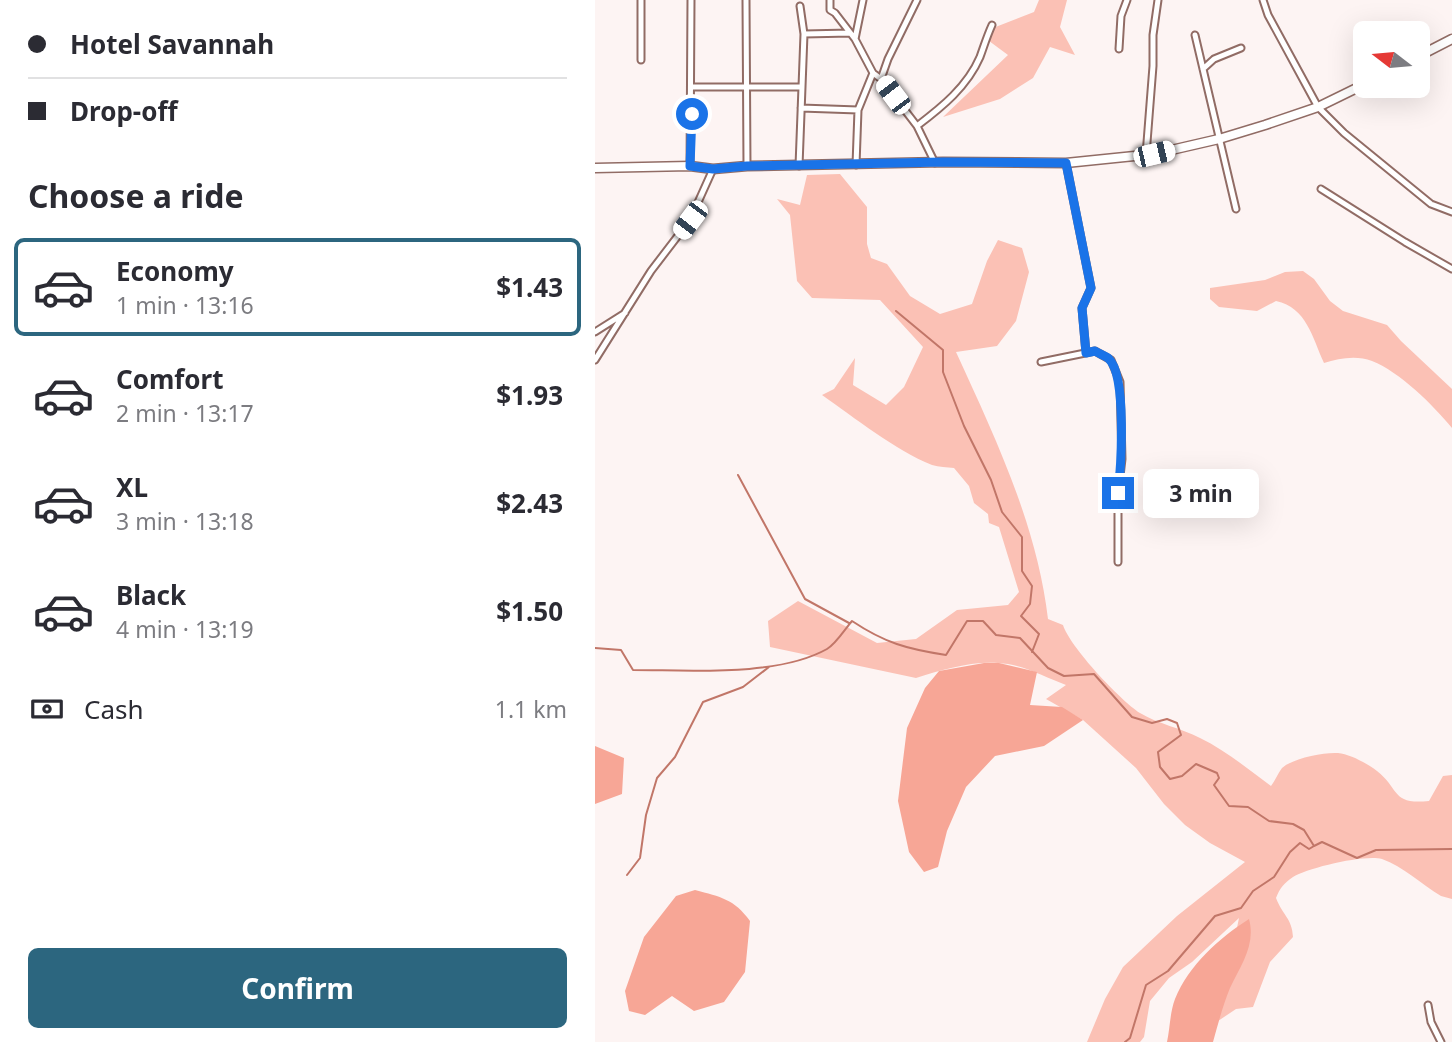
<!DOCTYPE html>
<meta charset="utf-8">
<style>
:root{--surface:#fff;--page:#f2f2f3;--text:#2b2b33;--muted:#7c7c81;--line:#e1e1e2;--accent:#2c667f}
body{margin:0;font-family:"Noto Sans",sans-serif;background:var(--page);color:var(--text);height:100vh;display:flex;flex-direction:column;font-size:26px;white-space:nowrap}
*{box-sizing:border-box;margin:0}
p{font-size:23px;color:var(--muted)}
.icon{flex:none;width:38px;height:38px;fill:none;stroke:currentColor;stroke-width:2;stroke-linecap:round;stroke-linejoin:round}
.map{position:relative;flex:1;overflow:hidden}
.sheet{display:flex;flex-direction:column;background:var(--surface);width:595px}
.sheet>*{flex:none}
.hud{display:grid;align-content:center;height:154px;padding:0 28px;background:var(--surface)}
.needle{width:46px;rotate:286deg}
.buttons{position:absolute;left:758px;top:21px;display:grid;gap:14px}
.buttons a{display:grid;place-items:center;width:77px;height:77px;border-radius:10px;background:var(--surface);box-shadow:0 7px 28px #0002;font-size:35px}
.end{position:absolute;width:32px;height:32px;margin:-16px;border:9px solid #1a73e8;background:#fff;box-shadow:0 0 0 4px #fff}
.from{border-radius:50%}
.bubble{position:absolute;height:49px;border-radius:10px;background:var(--surface);box-shadow:0 7px 28px #0002;font-size:23px;font-weight:700;line-height:49px;text-align:center}
.car{position:absolute;width:21px;height:42px;margin:-21px -10px;border-radius:9px;box-shadow:0 0 5px 2px #0007;background:linear-gradient(#fff 24%,#345 0 40%,#fff 0 76%,#345 0 86%,#fff 0)}
.hud b{display:flex;align-items:center;gap:24px;height:66px;font-size:26px}
.hud b+b{border-top:2px solid var(--line)}
.hud i{width:18px;height:18px;background:var(--text)}
ul{padding:0;list-style:none}
li{display:flex;align-items:center;gap:21px;height:98px;margin:0 14px 10px;padding:0 14px;border:4px solid transparent;border-radius:10px}
li div{flex:1}
li b{display:block;font-size:26px}
li em{font-style:normal;font-weight:700}
li.current{border-color:var(--accent)}
li>.icon{width:63px;height:63px;stroke-width:1.5}
h2{padding:0 28px;font-size:32px;line-height:84px}
.pay{display:flex;align-items:center;gap:18px;height:77px;padding:0 28px;font-size:26px}
.pay p{margin-inline-start:auto}
.primary-button{display:flex;gap:14px;margin-top:auto;padding:14px 28px}
.primary-button a{flex:1;height:80px;border-radius:10px;background:var(--accent);color:#fff;font-size:28px;font-weight:700;line-height:80px;text-align:center}
main{display:flex;flex:1;min-height:0}
.map>svg:first-child{display:block}
.green{fill:#fbc1b5}
.forest{fill:#f7a696}
.lines{fill:none;stroke-linecap:round;stroke-linejoin:round}
.stream{stroke:#c17668;stroke-width:2}
.minor-casing{stroke:#916c65;stroke-width:9}
.trunk-casing{stroke:#916c65;stroke-width:11}
.minor{stroke:#fff;stroke-width:5}
.trunk{stroke:#fff;stroke-width:8}
.route{stroke:#1a73e8;stroke-width:9}
</style>
<main>
<section class="sheet">
<div class="hud">
<b><i class="from"></i>Hotel Savannah</b>
<b><i></i>Drop-off</b>
</div>
<h2>Choose a ride</h2>
<ul>
<li class="current"><svg class="icon" aria-label="car" viewBox="0 0 24 24"><path d="M5 17H2v-5l4-1 3-4h7l3 4 3 1v5h-3M9 17h6M6 11h13"/><circle cx="7" cy="17" r="2"/><circle cx="17" cy="17" r="2"/></svg><div><b>Economy</b><p>1 min · 13:16</p></div><em>$1.43</em></li>
<li><svg class="icon" aria-label="car" viewBox="0 0 24 24"><path d="M5 17H2v-5l4-1 3-4h7l3 4 3 1v5h-3M9 17h6M6 11h13"/><circle cx="7" cy="17" r="2"/><circle cx="17" cy="17" r="2"/></svg><div><b>Comfort</b><p>2 min · 13:17</p></div><em>$1.93</em></li>
<li><svg class="icon" aria-label="car" viewBox="0 0 24 24"><path d="M5 17H2v-5l4-1 3-4h7l3 4 3 1v5h-3M9 17h6M6 11h13"/><circle cx="7" cy="17" r="2"/><circle cx="17" cy="17" r="2"/></svg><div><b>XL</b><p>3 min · 13:18</p></div><em>$2.43</em></li>
<li><svg class="icon" aria-label="car" viewBox="0 0 24 24"><path d="M5 17H2v-5l4-1 3-4h7l3 4 3 1v5h-3M9 17h6M6 11h13"/><circle cx="7" cy="17" r="2"/><circle cx="17" cy="17" r="2"/></svg><div><b>Black</b><p>4 min · 13:19</p></div><em>$1.50</em></li>
</ul>
<div class="pay"><svg class="icon" aria-label="cash" viewBox="0 0 24 24"><path d="M3 7h18v10H3z"/><circle cx="12" cy="12" r="2"/></svg>Cash<p>1.1 km</p></div>
<div class="primary-button"><a>Confirm</a></div>
</section>
<div class="map">
<svg width="857" height="1042" viewBox="0 0 857 1042">
<rect width="100%" height="100%" fill="#fdf4f3"/>
<path class="green" d="M444,0H472L465,27L480,55L455,47L438,78L405,99L348,117L413,55L390,38L398,28L439,12Z
M245,174L272,207V244L276,258L292,264L315,296L345,314L377,304L392,261L403,240L427,248L434,272L421,321L402,346L361,352C400,437 442,525 453,619L468,625C475,647 525,700 545,713C563,724 586,728 605,738C630,750 653,769 676,786C680,781 683,773 687,768C698,758 729,752 743,753C755,754 773,764 782,771C805,789 796,805 834,801L848,776L857,775V899L846,896C827,885 808,866 787,859C770,854 712,868 698,877C689,883 685,888 681,898C688,916 697,918 698,937L675,962L658,1007L641,1009L623,1021L644,918L597,962L574,978L555,1001L549,1037L545,1042H492L510,999L528,967L582,916L650,862L615,843L590,825L569,804L541,768L488,720L451,699L471,685C449,677 427,664 403,663C376,661 346,670 321,678L175,647L173,621L203,601L282,643L321,639L362,610L413,605L424,592L404,527L394,523L393,514L379,503L374,486L359,468C352,467 344,467 337,465C300,450 260,418 227,395L239,389L260,358L258,385L291,405L309,387L328,347L285,300L217,298L202,281L195,215L182,199L205,205L212,175Z
M708,271L719,279L735,301L748,311L792,325L806,341L857,389V428C838,405 805,372 777,361C762,355 744,358 729,363C717,337 712,308 681,301L662,311L624,307L615,299V288L670,280L690,272Z"/>
<path class="forest" d="M389,663H404L442,672L435,705L467,707L488,720L449,746L400,756L371,787L352,831L343,867L329,872L314,852L303,801L312,728L330,688L344,671Z
M0,746L29,758L27,794L0,804Z
M100,890C126,897 139,899 155,921L150,972L129,1002L99,1011L77,996L50,1015L34,1011L30,991L49,937L81,896Z
M654,919C661,945 646,965 635,988C628,1005 623,1024 618,1042H572C575,1028 575,1012 580,999C594,965 624,938 654,919Z"/>
<g class="lines">
<path class="stream" d="M301,311L348,350V372L369,426L396,480L407,512L427,537V571L437,586L435,604L426,616L444,634L437,652
M143,475L210,599L254,623
M0,648L26,650L38,670C95,670 182,677 232,649C241,644 250,629 257,621C290,643 312,649 351,655L372,621H388L401,635L425,638L453,668L469,676L499,674L537,717L557,723L572,719L582,723L586,735L563,752L565,767L575,779L587,776L601,764L622,773L624,778L619,785L634,806L653,807L674,821L698,824L709,830L719,846L727,842L762,858L781,850L857,849
M32,875L45,858L51,815L62,778L80,757L108,702L148,687L174,667
M530,1042L535,1038L551,985L573,971L620,916L646,908L658,891L679,877L695,852L705,843L714,849L719,846"/>
<defs>
<path id="minor" d="M151,0L152,166
M235,0V10L240,13L260,39L278,73L286,79L322,126L340,163
M668,0L673,15L723,107L749,133L836,204L857,212
M209,34L255,33
M600,35L641,209
M260,39L268,0
M524,49L526,16L532,0
M46,60V0
M608,69L619,59L646,48
M286,79L293,59L322,0
M97,87H206
M206,108L263,110
M322,126C347,107 372,87 385,57C389,46 392,36 397,25
M551,155L558,66V35L563,0
M471,163L496,288L487,308L491,353
M261,165L263,110L278,73
M95,166L96,0
M204,166L209,34L205,6
M726,189L810,242L857,269
M0,332L30,313
M0,360L56,271L95,220L118,169
M446,362L500,351L516,360L525,382L527,459L523,493V562
M833,1005L836,1022L846,1042"/>
<path id="trunk" d="M822,57L857,39
M0,168L95,166L118,169L152,166L348,162L471,163L559,154L624,139L670,125L723,107L770,84"/>
</defs>
<use href="#minor" class="minor-casing"/>
<use href="#trunk" class="trunk-casing"/>
<use href="#minor" class="minor"/>
<use href="#trunk" class="trunk"/>
</g>
<g class="lines">
<path class="route" d="M97,114L95,166L118,169L152,166L348,162L471,163L496,288L487,308L491,353L500,351C504,354 511,356 514,359C532,376 526,468 523,493"/>
</g>
</svg>
<div class="buttons">
<a><svg class="needle" viewBox="-14 -14 28 28"><path d="M0-13l5 13h-10z" fill="#e53935"/><path d="M0 13l5-13h-10z" fill="#7c7c81"/></svg></a>
</div>
<i class="end from" style="left:97px;top:114px"></i>
<i class="end" style="left:523px;top:493px"></i>
<div class="bubble" style="left:548px;top:469px;width:116px">3 min</div>
<i class="car" style="left:298px;top:95px;rotate:323deg"></i>
<i class="car" style="left:559px;top:154px;rotate:77deg"></i>
<i class="car" style="left:95px;top:220px;rotate:217deg"></i>
</div>
</main>
